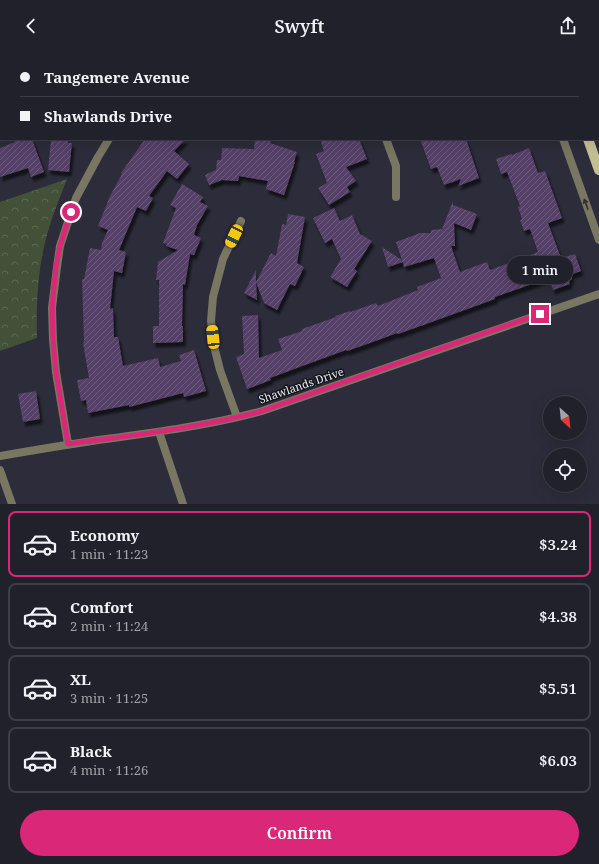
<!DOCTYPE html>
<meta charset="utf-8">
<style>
:root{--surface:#21212c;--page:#2d2e38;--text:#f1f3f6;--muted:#a2a3a9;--line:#3e3e48;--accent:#db2777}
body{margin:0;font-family:"Noto Serif",serif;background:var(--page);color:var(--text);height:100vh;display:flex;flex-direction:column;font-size:15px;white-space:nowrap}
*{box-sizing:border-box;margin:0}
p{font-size:13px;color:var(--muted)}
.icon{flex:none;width:22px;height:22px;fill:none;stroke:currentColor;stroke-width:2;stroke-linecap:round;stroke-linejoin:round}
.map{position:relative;height:452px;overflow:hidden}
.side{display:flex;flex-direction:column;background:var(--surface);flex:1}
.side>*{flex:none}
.banner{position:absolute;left:0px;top:0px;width:599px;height:88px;box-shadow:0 4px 16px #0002,0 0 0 1px var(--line);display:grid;align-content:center;height:88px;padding:0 20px;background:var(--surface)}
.needle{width:26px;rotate:153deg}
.controls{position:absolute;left:543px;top:344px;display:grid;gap:8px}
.controls a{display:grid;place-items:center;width:44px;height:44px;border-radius:50%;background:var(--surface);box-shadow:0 4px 16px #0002,0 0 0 1px var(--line);font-size:20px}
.end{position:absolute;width:18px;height:18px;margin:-9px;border:5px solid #db2777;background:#fff;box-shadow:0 0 0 2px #fff}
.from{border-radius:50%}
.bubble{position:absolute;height:28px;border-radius:14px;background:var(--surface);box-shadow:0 4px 16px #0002,0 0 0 1px var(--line);font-size:13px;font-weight:600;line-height:28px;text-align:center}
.car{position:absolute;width:12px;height:24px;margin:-12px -6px;border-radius:5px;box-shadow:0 0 3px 1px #0007;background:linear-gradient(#f5c518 24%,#345 0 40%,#f5c518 0 76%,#345 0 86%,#f5c518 0)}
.banner b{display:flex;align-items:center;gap:14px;height:38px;font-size:15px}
.banner b+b{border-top:1px solid var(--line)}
.banner i{width:10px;height:10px;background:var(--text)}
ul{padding:7px 0 0;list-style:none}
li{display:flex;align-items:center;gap:12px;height:66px;margin:0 8px 6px;padding:0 12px;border:2px solid var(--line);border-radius:8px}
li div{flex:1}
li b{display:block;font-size:15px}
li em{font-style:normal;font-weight:600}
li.selected{border-color:var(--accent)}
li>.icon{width:36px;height:36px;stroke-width:1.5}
.cta{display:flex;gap:8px;margin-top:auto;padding:8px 20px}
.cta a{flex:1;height:46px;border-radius:24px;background:var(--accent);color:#fff;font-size:16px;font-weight:600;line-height:46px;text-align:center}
header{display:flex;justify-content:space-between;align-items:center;height:52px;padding:0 20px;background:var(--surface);font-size:18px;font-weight:600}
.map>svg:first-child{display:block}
.park{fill:url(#park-crowns)}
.building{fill:url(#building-hatch);filter:url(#shadow)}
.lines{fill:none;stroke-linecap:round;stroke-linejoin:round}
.minor{stroke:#797662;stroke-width:8}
.primary{stroke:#c4bf93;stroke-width:10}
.oneway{fill:#333231}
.route{stroke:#db2777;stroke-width:5}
.labels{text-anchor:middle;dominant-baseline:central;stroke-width:3;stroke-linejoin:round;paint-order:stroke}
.street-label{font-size:11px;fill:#e9e9f3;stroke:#15151c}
</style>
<header><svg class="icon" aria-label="back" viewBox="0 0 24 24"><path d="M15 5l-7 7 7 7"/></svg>Swyft<svg class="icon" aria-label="share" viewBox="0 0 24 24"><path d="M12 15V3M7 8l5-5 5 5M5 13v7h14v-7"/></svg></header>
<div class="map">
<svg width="599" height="452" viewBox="0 0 599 452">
<defs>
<pattern id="park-crowns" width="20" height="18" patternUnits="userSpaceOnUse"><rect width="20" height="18" fill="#435138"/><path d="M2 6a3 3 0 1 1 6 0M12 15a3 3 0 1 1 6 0" fill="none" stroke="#5e6a55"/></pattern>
<pattern id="building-hatch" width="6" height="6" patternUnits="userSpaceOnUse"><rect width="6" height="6" fill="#553f67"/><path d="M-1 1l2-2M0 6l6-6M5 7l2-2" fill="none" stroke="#6d5b7d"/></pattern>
<filter id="shadow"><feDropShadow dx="2.5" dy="4.5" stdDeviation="1" flood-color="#0009"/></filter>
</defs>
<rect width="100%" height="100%" fill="#2c2c3a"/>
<path class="park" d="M67,127C61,143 54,159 49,176C38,212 36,248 37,286L0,299V150Z"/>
<path class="building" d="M14,87H32L44,120L31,125L28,116L0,125V96L15,90Z
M51,87H68V91H72L69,120L48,118Z
M145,87H186L174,99L189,112L177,127L167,119L149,144L153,146L146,159L137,155L119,198L126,200L122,221L114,219L110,257L113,256L114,285H118L123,314L158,306L160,315L181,309L179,303L194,298L206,339L184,345L183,341L129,355V353L88,361L86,348L81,349L77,328L89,326L83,291L84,290L82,227H84L90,196L101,198L102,191L108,178L98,174L110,144L122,122L121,121Z
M255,87H271L270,91L297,100L294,110H295L284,143L266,137L268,129L239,124L238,129L222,128L209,133L205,123L216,118L217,108H221L222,96L254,97Z
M320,87H359L367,107L346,115L356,129L347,135L350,140L329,153L318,136L327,131L316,102L324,99Z
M420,87H466L479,126L458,134L461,127L444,133L437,115L431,117Z
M529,96L538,121L545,119L562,166L548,171L561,206L575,202L581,219L570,223L572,227L569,229L570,232L553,238L549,226L495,245V247L426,272L398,282L397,281L370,291L347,299L346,298L305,313L270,326L271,328L247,337L236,305L244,302L242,264L258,263L259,306L282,298L278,287L302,279V277L336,265L335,264L350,259V260L376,251L378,254L418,238L417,235L441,226L434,206L404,215L403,210L388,215L382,195L402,208L396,190L420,181H431V178L442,177L453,149V153L477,162L471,178L454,171L455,194H451L460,220L487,210L490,218L538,200L530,177L524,179L520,168L522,167L518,155L520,154L507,120L501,122L496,107L512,102V103Z
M182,132L203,145L200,150L208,154L197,173L194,183L201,186L194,203L190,202L185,233L183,232L182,274H183V290L153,291V274H159V228H156L158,210L178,198L166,194L167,192L163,191L176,156L170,153Z
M334,156L340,169L352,163L360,182L372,189L354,217L357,219L347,235L330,225L341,207L332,187L325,191L313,166Z
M288,162L305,165L297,211L304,215L295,234L290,232L277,258L264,251L256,230L257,248L244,241L256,218V230L271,201L276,204L282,172L286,173Z
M36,339L40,367L23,370L18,342Z"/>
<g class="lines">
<path class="minor" d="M355,0V1
M531,0L532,1
M201,1L203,0
M0,62H1
M386,87L396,114V145
M563,87L599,188
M237,365L220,318L214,294L211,269L213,245L223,207L241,169
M159,380L183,452
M68,392L56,320L53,288L52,256L57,215L60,194L76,146L98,105L109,87
M0,404C35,398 70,392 106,387C158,380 210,373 262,359L599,242
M0,418L12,452"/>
<path class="primary" d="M556,0L557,1
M583,0L584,1
M598,38L599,41
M598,49H599
M588,87L599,118"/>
</g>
<defs><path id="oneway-solid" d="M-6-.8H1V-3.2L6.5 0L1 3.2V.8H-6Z"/></defs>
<use class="oneway" href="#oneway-solid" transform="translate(586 152) rotate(-110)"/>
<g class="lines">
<path class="route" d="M71,160L60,194L56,215L52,256L53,288L56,320L68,392C133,383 199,376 262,359L540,262"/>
</g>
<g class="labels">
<g class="street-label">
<text transform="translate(301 333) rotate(-19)">Shawlands Drive</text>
</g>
</g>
</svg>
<div class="controls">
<a><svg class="needle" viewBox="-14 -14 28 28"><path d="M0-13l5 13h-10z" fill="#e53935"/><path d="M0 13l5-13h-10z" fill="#a2a3a9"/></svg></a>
<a><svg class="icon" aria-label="locate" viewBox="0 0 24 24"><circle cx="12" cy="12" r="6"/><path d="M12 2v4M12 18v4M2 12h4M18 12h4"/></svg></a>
</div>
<i class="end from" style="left:71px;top:160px"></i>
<i class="end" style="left:540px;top:262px"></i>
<div class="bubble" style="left:507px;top:204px;width:66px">1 min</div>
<i class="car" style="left:234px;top:184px;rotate:206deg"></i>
<i class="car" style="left:213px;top:285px;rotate:354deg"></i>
<div class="banner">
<b><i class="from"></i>Tangemere Avenue</b>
<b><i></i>Shawlands Drive</b>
</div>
</div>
<section class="side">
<ul>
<li class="selected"><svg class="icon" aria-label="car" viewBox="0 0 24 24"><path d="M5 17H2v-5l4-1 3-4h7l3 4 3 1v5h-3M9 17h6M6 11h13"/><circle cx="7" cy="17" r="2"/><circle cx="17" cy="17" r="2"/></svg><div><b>Economy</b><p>1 min · 11:23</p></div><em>$3.24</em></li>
<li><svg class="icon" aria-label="car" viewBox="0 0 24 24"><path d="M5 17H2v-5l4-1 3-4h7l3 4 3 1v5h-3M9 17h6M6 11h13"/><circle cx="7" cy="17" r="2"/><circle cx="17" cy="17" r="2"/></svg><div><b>Comfort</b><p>2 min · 11:24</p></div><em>$4.38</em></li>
<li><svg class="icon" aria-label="car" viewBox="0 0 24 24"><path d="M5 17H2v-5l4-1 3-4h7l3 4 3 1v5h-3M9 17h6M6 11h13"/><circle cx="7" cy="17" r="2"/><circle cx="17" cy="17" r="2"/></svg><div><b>XL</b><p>3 min · 11:25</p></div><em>$5.51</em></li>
<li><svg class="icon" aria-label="car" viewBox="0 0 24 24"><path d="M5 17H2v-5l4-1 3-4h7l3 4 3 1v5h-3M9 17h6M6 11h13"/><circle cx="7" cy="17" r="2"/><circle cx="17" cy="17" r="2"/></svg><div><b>Black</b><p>4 min · 11:26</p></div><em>$6.03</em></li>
</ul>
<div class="cta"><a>Confirm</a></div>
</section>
